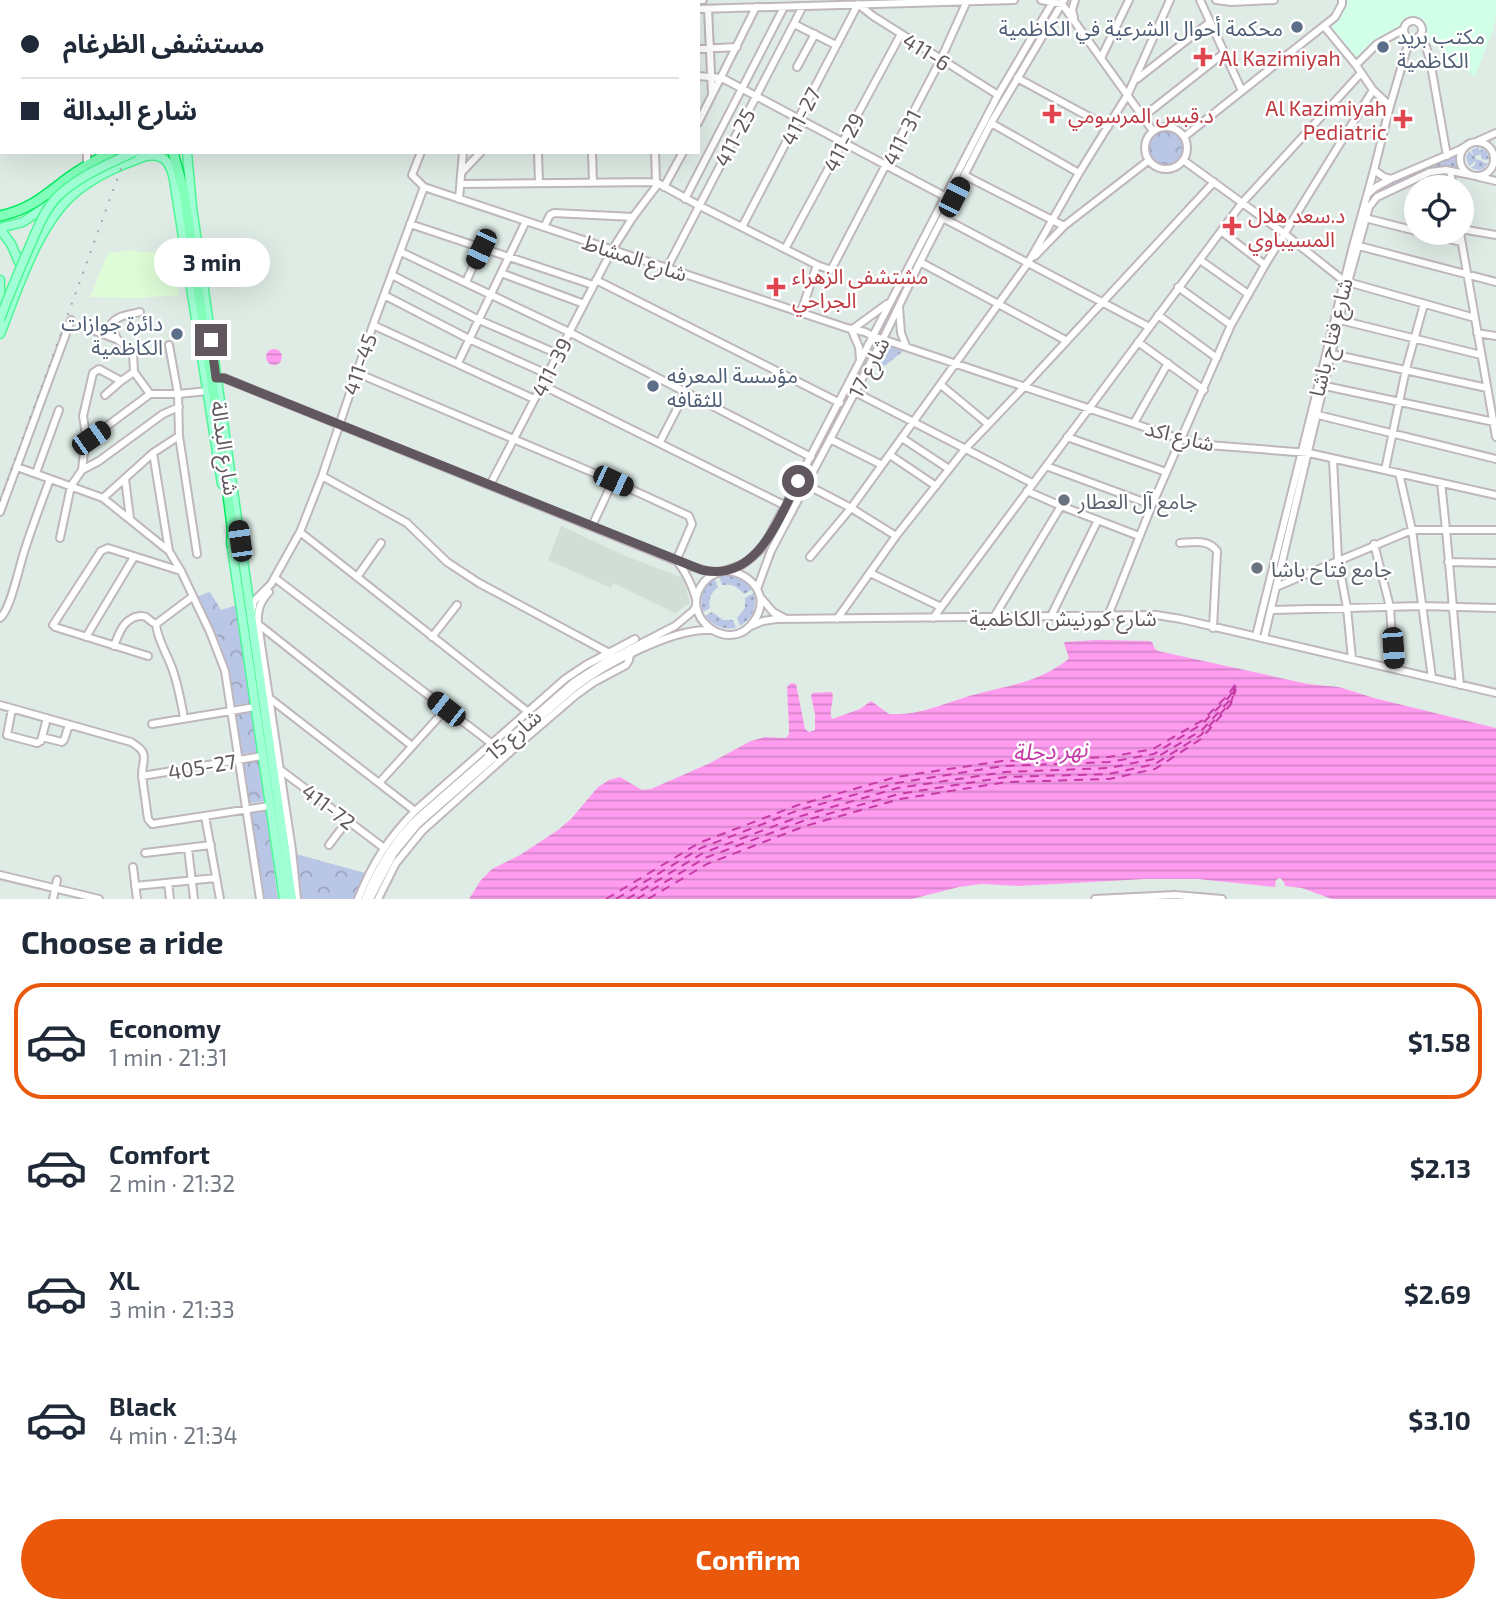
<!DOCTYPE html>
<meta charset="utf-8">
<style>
:root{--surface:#fff;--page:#f2f2f3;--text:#1f2937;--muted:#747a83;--line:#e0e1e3;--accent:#ea580c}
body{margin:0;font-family:"Exo 2","Noto Sans Arabic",sans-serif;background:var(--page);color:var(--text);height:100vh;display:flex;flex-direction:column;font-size:26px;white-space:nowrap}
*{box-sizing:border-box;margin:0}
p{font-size:23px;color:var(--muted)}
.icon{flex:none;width:38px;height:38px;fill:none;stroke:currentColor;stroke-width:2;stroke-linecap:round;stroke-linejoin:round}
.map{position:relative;height:899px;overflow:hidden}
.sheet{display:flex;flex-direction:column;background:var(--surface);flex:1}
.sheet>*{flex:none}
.top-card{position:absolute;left:0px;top:0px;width:700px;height:154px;box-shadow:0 7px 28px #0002;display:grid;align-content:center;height:154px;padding:0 21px;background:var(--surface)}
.tools{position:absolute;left:1404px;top:175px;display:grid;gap:14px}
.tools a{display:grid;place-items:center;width:70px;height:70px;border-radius:50%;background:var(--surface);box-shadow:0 7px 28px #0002;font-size:35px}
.end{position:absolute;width:32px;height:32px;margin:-16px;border:9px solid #61585f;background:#fff;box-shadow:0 0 0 4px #fff}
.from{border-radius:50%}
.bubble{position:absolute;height:49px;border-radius:24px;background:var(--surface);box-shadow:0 7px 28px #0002;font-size:23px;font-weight:700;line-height:49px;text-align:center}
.car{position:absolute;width:21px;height:42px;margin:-21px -10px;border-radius:9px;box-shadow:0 0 5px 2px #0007;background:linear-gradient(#222 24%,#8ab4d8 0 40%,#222 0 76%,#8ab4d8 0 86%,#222 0)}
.top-card b{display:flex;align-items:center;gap:24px;height:66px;font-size:26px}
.top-card b+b{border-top:2px solid var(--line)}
.top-card i{width:18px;height:18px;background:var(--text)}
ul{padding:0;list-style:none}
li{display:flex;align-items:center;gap:21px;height:116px;margin:0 14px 10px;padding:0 7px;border:4px solid transparent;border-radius:28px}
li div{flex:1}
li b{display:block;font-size:26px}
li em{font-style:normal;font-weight:700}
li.current{border-color:var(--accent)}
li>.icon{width:63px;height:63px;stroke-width:1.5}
h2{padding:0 21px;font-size:32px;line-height:84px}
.primary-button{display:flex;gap:14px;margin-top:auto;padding:14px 21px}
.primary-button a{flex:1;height:80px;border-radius:42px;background:var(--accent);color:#fff;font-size:28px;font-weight:700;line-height:80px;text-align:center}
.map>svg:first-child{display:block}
.commercial{fill:#d1ffe7}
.education{fill:#d0ded6}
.medical{fill:#dffcd8}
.grass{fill:url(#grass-dots)}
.forest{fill:url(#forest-crowns)}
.water{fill:url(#water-rules)}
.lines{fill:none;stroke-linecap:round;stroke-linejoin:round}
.ferry{stroke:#c63ba7;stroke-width:2;stroke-dasharray:9 7;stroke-linecap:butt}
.minor-casing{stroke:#bfb7bd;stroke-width:10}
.major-casing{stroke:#4df797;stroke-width:11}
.highway-casing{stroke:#00eb5e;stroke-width:12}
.minor{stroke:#fff;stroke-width:6}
.major{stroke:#a1ffd5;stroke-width:8}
.highway{stroke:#83ffbc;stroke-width:9}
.rail{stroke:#aba9aa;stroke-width:2;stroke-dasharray:2 9;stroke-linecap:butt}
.major-bridge-casing{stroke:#4df797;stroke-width:11;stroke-linecap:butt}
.major-bridge{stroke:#a1ffd5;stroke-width:8}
.route{stroke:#61585f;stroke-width:9}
.service-dot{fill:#5c6f8a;stroke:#fff;stroke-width:2.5}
.health-dot{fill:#e0444e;stroke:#fff;stroke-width:2.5}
.worship-dot{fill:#6b7280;stroke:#fff;stroke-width:2.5}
.labels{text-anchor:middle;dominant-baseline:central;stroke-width:5;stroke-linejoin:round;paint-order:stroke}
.service-label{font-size:21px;fill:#4e5e75;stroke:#fff;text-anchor:end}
.street-label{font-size:21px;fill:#61585f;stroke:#fff}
.health-label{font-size:21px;fill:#be3a42;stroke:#fff;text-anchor:start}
.worship-label{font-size:21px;fill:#5b616d;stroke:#fff;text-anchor:start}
.water-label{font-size:23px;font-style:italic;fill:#c63ba7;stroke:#fff}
</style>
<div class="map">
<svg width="1496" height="899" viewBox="0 0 1496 899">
<defs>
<pattern id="grass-dots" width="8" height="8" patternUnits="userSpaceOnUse" patternTransform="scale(1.75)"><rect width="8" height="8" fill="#b9c6e6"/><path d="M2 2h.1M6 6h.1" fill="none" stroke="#9aa4be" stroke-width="1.8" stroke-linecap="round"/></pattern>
<pattern id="forest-crowns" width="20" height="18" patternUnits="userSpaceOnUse" patternTransform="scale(1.75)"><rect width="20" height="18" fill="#b9c6e6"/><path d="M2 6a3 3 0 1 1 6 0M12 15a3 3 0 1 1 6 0" fill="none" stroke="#9aa4be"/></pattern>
<pattern id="water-rules" width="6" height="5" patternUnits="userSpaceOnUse" patternTransform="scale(1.75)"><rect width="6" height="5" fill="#ff9cf0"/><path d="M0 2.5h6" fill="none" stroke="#d282c6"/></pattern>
</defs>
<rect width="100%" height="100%" fill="#dfece5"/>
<path class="commercial" d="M1342,0H1496V16L1493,30L1475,77L1422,32L1421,25L1419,23L1412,21L1407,23L1404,29L1356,65L1324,26L1335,17Z"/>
<path class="education" d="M561,526L623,555L683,578L690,603L675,613L613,583L611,588L548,560Z"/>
<path class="medical" d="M135,250V252H176L179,295L138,298L90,297L108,253Z"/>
<path class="grass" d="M1479,147L1480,155L1481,148L1487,152L1489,159L1484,160L1481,158V155H1478L1475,156V159L1480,160L1485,163H1488L1483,169L1479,170L1471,168L1475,165L1476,161L1469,166L1466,157L1469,151L1474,156L1471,150Z
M1456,155L1457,163L1459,168L1436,167L1383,190L1380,188Z
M889,346L903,351L886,365L875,367L886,347Z
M726,574C738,574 747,579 753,589L744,594C737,587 732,583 722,585L719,576Z
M714,578L718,587C711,593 708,599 710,608L703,612C699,598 703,587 714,578Z
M754,593C757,608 753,618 740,626L737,618L745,608V598Z
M712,612L723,620H733L736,628C723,630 713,626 705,616Z"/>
<path class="forest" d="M1147 148a18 18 0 1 1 36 0a18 18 0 1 1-36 0Z
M210,592L221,610L237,605L251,703L235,705L227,665L218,638L196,597Z
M252,710L258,752L241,754L235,713Z
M259,760L265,801L249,803L243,762Z
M266,810L278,899H262L250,813Z
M296,854L365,873L354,899H299Z"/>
<path class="water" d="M266 357a8 8 0 1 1 16 0a8 8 0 1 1-16 0Z
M1097,640L1149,641L1152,642L1155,649L1158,651L1308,684L1339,687L1374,698L1496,728V899H1332L1302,888L1285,886L1284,882L1280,878L1276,880L1275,887L1198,879H1145L1018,886L981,884L959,887L912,899H469L481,880L492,869L520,855L558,830L571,819L598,787L609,780L620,777L642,790L651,789L708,764L751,741L765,737L786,738L789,734V728L787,687L791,683L796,684L805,729L809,732L815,730V714L811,695L813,693L832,692C835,702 828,709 832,719L860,709L871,701L889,714C917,716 943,704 969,696C1006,685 1033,685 1066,661L1069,658L1064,643L1065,642Z"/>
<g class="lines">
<path class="ferry" d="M606,899L699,843L798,805L896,777L1002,761L1109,757L1153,749L1203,720L1228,695L1239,679
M616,899L701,848L799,810L897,783L1003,766L1109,762L1154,754L1202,724L1229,697L1234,689
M627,899L703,853L801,816L898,788L1005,772L1109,768L1154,759L1202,730L1230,700L1237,683
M637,899L705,858L803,821L899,794L1006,777L1109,774L1155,764L1201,735L1231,702L1233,696
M648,899L707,864L805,826L900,799L1007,782L1109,779L1155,769L1201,739L1231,704L1236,689"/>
<defs>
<path id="minor" d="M89,0L90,2
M227,0L231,2
M535,0V2
M589,0V2
M1041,0L1062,4L1153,131
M1200,0L1242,91
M1216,0L1231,2L1274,0
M166,2L167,0
M471,2V0
M641,2L703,0
M698,9L1014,0
M708,9L712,94
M0,14H2
M1074,18L1072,10L1075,0
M1404 30a9 9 0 1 1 18 0a9 9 0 1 1-18 0Z
M794,24L836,45
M1324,26L1356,65L1373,90L1390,106
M1419,36L1426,47L1430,60L1447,156
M0,39H2
M698,49L737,47
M1101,58L1129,0
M1356,65L1377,44L1404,29
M797,67L815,34
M0,68H2
M698,76L722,78L946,197
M1017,78L1108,127
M1137,79L1210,22
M0,99H2
M1144,116L1224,53
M698,123L756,7
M991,123L1079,173
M1145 148a21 21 0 1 1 42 0a21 21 0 1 1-42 0Z
M1184,137L1335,17L1342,4V0
M1478,141L1496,133
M1460 159a17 17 0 1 1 34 0a17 17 0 1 1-34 0Z
M421,152L412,175L424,187L847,328L865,332L873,336L1180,439L1208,445L1309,453L1496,495
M538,152L539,183
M592,152L593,182
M655,152L656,182
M1183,160L1285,234L1344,281L1475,318
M87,165V152
M1374,170L1384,177L1391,179
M1450,171L1453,187
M461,173L481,152
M964,175L1064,226
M1479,177L1496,181
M461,184L656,182L698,205L817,265L831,270L941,59L967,1
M664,187L683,152
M1369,193L1376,187L1391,179L1459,150L1466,146
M459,199L463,152
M685,199L784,7
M943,218L1149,327
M1365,218L1416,231
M410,224L593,285
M544,227L550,215L554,213L633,217
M742,227L858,4L873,16L998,95
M1461,229L1496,235
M1221,231L1265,265
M1424,233L1461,242
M1460,233L1496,437
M1359,246L1496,282
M785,249L901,34
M401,252L569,332L811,457
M1035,256L1064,226L1148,161
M1200,260L1248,294
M920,262L1067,341
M667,268L803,6
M501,273L584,304
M392,275L479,320L558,354
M596,280L840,403
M466,282L481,249
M1178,287L1231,325
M384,295L469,339L547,374
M899,307L901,333L906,346
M140,312C129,315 116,315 110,326L118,340L130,349L133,353L134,372L150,394
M801,312L817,265
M1158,315L1217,358
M1340,320L1481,355
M373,325L534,399
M854,328L887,304
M90,329L116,339
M852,331L859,347L860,359
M1477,333L1496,336
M1138,342L1204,390
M169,345L178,394L179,436L197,554
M1332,354L1487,388
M458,363L526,221
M357,373L613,481L689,516L692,524L676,561
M216,378H224L689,566L715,573
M542,385L786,506
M941,385L988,424
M1325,386L1494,422L1495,425
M855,392L1032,483
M105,395L121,381L134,372
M1318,415L1496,459
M1134,423L1168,363
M1067,437L1166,472
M902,438L949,469
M830,439L882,465
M87,441L83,416L93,373L99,369L121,381
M660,442L685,393
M153,453L169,551
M890,455L936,486
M1333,459L1338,560L1347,608L1352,659
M1046,466L1152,505
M17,467L103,498L169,551L181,571L210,632L225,671L260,899
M82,470L85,444L87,441L150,394H178L208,391
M1385,470L1406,369L1424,304
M36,473L59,410
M1399,473L1412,530L1432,678
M322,476L407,523L447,562L479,583L611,654
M125,479L130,518
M1441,483C1449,550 1453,617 1460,685
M805,484L851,508L896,536
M490,485L612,250L633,217L658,184
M1027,491L1061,506L1139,536
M103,498L153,453L179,436
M0,512L71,320
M592,526L613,481
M300,532L527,711
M60,538L71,486L82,470L99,461L163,414L179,407
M1180,543C1194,542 1208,539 1217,551L1213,628
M1374,544L1390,607L1394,669
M810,557L851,508L1028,263L1079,173L1128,94L1170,0
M678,562C687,574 692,585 696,599
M1448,562L1496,563
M727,571C752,573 771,597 754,621C730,657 676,616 704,582C714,570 730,571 743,564C751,559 757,553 764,546L998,95L1054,0
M870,573L941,607
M357,577L381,543
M275,578L491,743
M1276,587L1412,530H1496
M757,589L771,551L883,339L920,262L991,123L1064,0
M269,592C260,602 257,610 258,624L292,850L297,899
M761,598L773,612L784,618
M1272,610L1422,606L1496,608
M252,611L254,601L271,584L300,532L322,476L373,325L424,187
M1051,616L1098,520
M1108,616L1152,505L1231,325L1265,265L1373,90
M994,617L1061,506
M0,618C11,610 20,562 26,546C33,524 42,501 50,479
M933,618L1242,203L1361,73
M837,619L896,536L965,449L1025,386L1214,182
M156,624C157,639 167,654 172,668C178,684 181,701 184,718
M258,624L412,746
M751,626L763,621L776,619L1156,615L1181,619L1496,693
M1256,636L1353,246L1374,170L1390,106L1410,38
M86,637L134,557
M432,637L457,605
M1264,638L1348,282L1369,207L1377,197L1430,172L1446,170L1471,175
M114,646C119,634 122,622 135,617C139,616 142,615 146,617C150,620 152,623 156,624L192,597
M148,656L55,627L53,625L101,551L108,548L181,571
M268,697L415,811
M0,705L131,742C151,754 142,758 142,776L148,819L152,824L269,806
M12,709L7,735L37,743L41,741L47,718
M152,724L255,707
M42,737L62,742L64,740L69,725
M278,768L384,848
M142,776L262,756
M379,783L446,709
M205,816L220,899
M329,845L348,820
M188,848L194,899
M145,853L211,845
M133,867L137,899
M0,875L99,899
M168,883L170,899
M135,886L216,878
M53,899L57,880
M358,899C373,862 388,839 415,811L565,679L586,665L635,639
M365,899C378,867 395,839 420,816L574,682L605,662L675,626L693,611L696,606
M370,899L394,853L417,825L574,688C604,665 672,628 710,630
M378,899L396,863L422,831L527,737L576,695L594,682L626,665L629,660L630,655
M1095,899L1175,895L1222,899"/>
<path id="major" d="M187,152L192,207L292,899
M147,156C165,153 171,164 174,180L222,484
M0,228L23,222L51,203
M3,233L11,244L19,262
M0,280V299
M0,334C18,289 38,223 76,192C98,174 123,164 149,155
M231,542L284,899"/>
<path id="highway" d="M188,2V0
M198,2V0
M173,152L184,193L225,471L232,526V545
M0,216C31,209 44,196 68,178C82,168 96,160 111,152"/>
</defs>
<use href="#minor" class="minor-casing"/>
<use href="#major" class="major-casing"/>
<use href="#highway" class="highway-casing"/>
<use href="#minor" class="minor"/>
<use href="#major" class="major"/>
<use href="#highway" class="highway"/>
<path class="rail" d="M181,2V0
M0,501L127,152"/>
<defs>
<path id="major-bridge" d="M0,319C9,295 19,271 29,248C37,230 44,210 58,196C79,176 108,164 134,152"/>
</defs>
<use href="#major-bridge" class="major-bridge-casing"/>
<use href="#major-bridge" class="major-bridge"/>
</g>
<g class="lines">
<path class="route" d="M211,340L216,378H224L702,570C757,582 778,520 798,481"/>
</g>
<g class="service-dot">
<circle cx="1297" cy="27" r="7"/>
<circle cx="1383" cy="47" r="7"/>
<circle cx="177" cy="334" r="7"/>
<circle cx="653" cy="386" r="7"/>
</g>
<g class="health-dot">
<path d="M1199.5 46.5h7v7h7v7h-7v7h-7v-7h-7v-7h7z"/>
<path d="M1048.5 103.5h7v7h7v7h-7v7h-7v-7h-7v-7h7z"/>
<path d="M1399.5 108.5h7v7h7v7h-7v7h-7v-7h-7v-7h7z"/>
<path d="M1228.5 215.5h7v7h7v7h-7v7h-7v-7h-7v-7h7z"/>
<path d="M772.5 276.5h7v7h7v7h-7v7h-7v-7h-7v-7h7z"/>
</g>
<g class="worship-dot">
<circle cx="1064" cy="500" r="7"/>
<circle cx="1257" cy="568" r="7"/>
</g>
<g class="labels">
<g class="service-label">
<text x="1283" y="27">محكمة أحوال الشرعية في الكاظمية</text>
<text x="1397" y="35" text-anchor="start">مكتب بريد<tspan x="1397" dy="24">الكاظمية</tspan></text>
<text x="163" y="322">دائرة جوازات<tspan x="163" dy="24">الكاظمية</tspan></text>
<text x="667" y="374" text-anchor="start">مؤسسة المعرفه<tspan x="667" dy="24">للثقافه</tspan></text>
</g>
<g class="street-label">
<text transform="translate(927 51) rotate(32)">411-6</text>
<text transform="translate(800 116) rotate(-63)">411-27</text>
<text transform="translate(734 137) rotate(-62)">411-25</text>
<text transform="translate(901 137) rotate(-63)">411-31</text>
<text transform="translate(843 142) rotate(-62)">411-29</text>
<text transform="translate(635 257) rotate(18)">شارع المشاط</text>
<text transform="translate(1330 337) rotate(-76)">شارع فتاح باشا</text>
<text transform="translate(359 364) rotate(-71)">411-45</text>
<text transform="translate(551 367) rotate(-63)">411-39</text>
<text transform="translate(868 367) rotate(-63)">شارع 17</text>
<text transform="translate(1180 435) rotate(14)">شارع اكد</text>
<text transform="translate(226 448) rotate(82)">شارع البدالة</text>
<text x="1063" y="617">شارع كورنيش الكاظمية</text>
<text transform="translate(513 734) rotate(-41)">شارع 15</text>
<text transform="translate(202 766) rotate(-10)">405-27</text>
<text transform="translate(329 806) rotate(37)">411-72</text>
</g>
<g class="health-label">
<text x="1219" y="57">Al Kazimiyah</text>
<text x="1387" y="107" text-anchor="end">Al Kazimiyah<tspan x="1387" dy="24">Pediatric</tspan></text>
<text x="1068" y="114">د.قبس المرسومي</text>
<text x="1248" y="214">د.سعد هلال<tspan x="1248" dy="24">المسيباوي</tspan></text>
<text x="792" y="275">مشتشفى الزهراء<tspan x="792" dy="24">الجراحي</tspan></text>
</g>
<g class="worship-label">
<text x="1078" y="500">جامع آل العطار</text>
<text x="1271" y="568">جامع فتاح باشا</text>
</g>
<g class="water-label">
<text transform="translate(1050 750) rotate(-3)">نهر دجلة</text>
</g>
</g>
</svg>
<div class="tools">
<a><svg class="icon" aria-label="locate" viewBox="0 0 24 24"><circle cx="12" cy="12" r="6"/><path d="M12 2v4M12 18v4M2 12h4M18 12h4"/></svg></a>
</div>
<i class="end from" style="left:798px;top:481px"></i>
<i class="end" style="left:211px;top:340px"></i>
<div class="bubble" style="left:154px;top:238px;width:116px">3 min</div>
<i class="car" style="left:954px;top:197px;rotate:27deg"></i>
<i class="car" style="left:481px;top:249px;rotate:205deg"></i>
<i class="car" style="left:91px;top:438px;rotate:55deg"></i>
<i class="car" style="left:613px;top:481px;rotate:115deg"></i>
<i class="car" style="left:240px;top:541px;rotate:352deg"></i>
<i class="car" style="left:1393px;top:648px;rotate:176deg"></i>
<i class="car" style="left:446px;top:709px;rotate:308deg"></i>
<div class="top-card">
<b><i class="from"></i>مستشفى الظرغام</b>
<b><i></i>شارع البدالة</b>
</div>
</div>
<section class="sheet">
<h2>Choose a ride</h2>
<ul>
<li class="current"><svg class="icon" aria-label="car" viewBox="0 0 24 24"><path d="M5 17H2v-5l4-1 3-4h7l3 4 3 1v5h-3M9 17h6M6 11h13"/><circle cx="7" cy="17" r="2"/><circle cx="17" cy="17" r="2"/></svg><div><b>Economy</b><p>1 min · 21:31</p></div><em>$1.58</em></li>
<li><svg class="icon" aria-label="car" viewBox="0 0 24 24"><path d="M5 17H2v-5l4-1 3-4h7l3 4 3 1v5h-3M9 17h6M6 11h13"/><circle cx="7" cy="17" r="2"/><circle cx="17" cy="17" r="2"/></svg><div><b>Comfort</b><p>2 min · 21:32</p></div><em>$2.13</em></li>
<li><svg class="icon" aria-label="car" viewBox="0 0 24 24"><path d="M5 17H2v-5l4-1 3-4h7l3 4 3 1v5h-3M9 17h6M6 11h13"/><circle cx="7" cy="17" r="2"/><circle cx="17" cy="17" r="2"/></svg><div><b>XL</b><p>3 min · 21:33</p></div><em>$2.69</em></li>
<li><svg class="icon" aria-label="car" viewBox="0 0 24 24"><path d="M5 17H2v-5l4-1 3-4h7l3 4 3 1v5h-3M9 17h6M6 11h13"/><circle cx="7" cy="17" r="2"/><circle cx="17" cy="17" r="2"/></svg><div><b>Black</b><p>4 min · 21:34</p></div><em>$3.10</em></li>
</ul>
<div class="primary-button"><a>Confirm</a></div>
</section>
